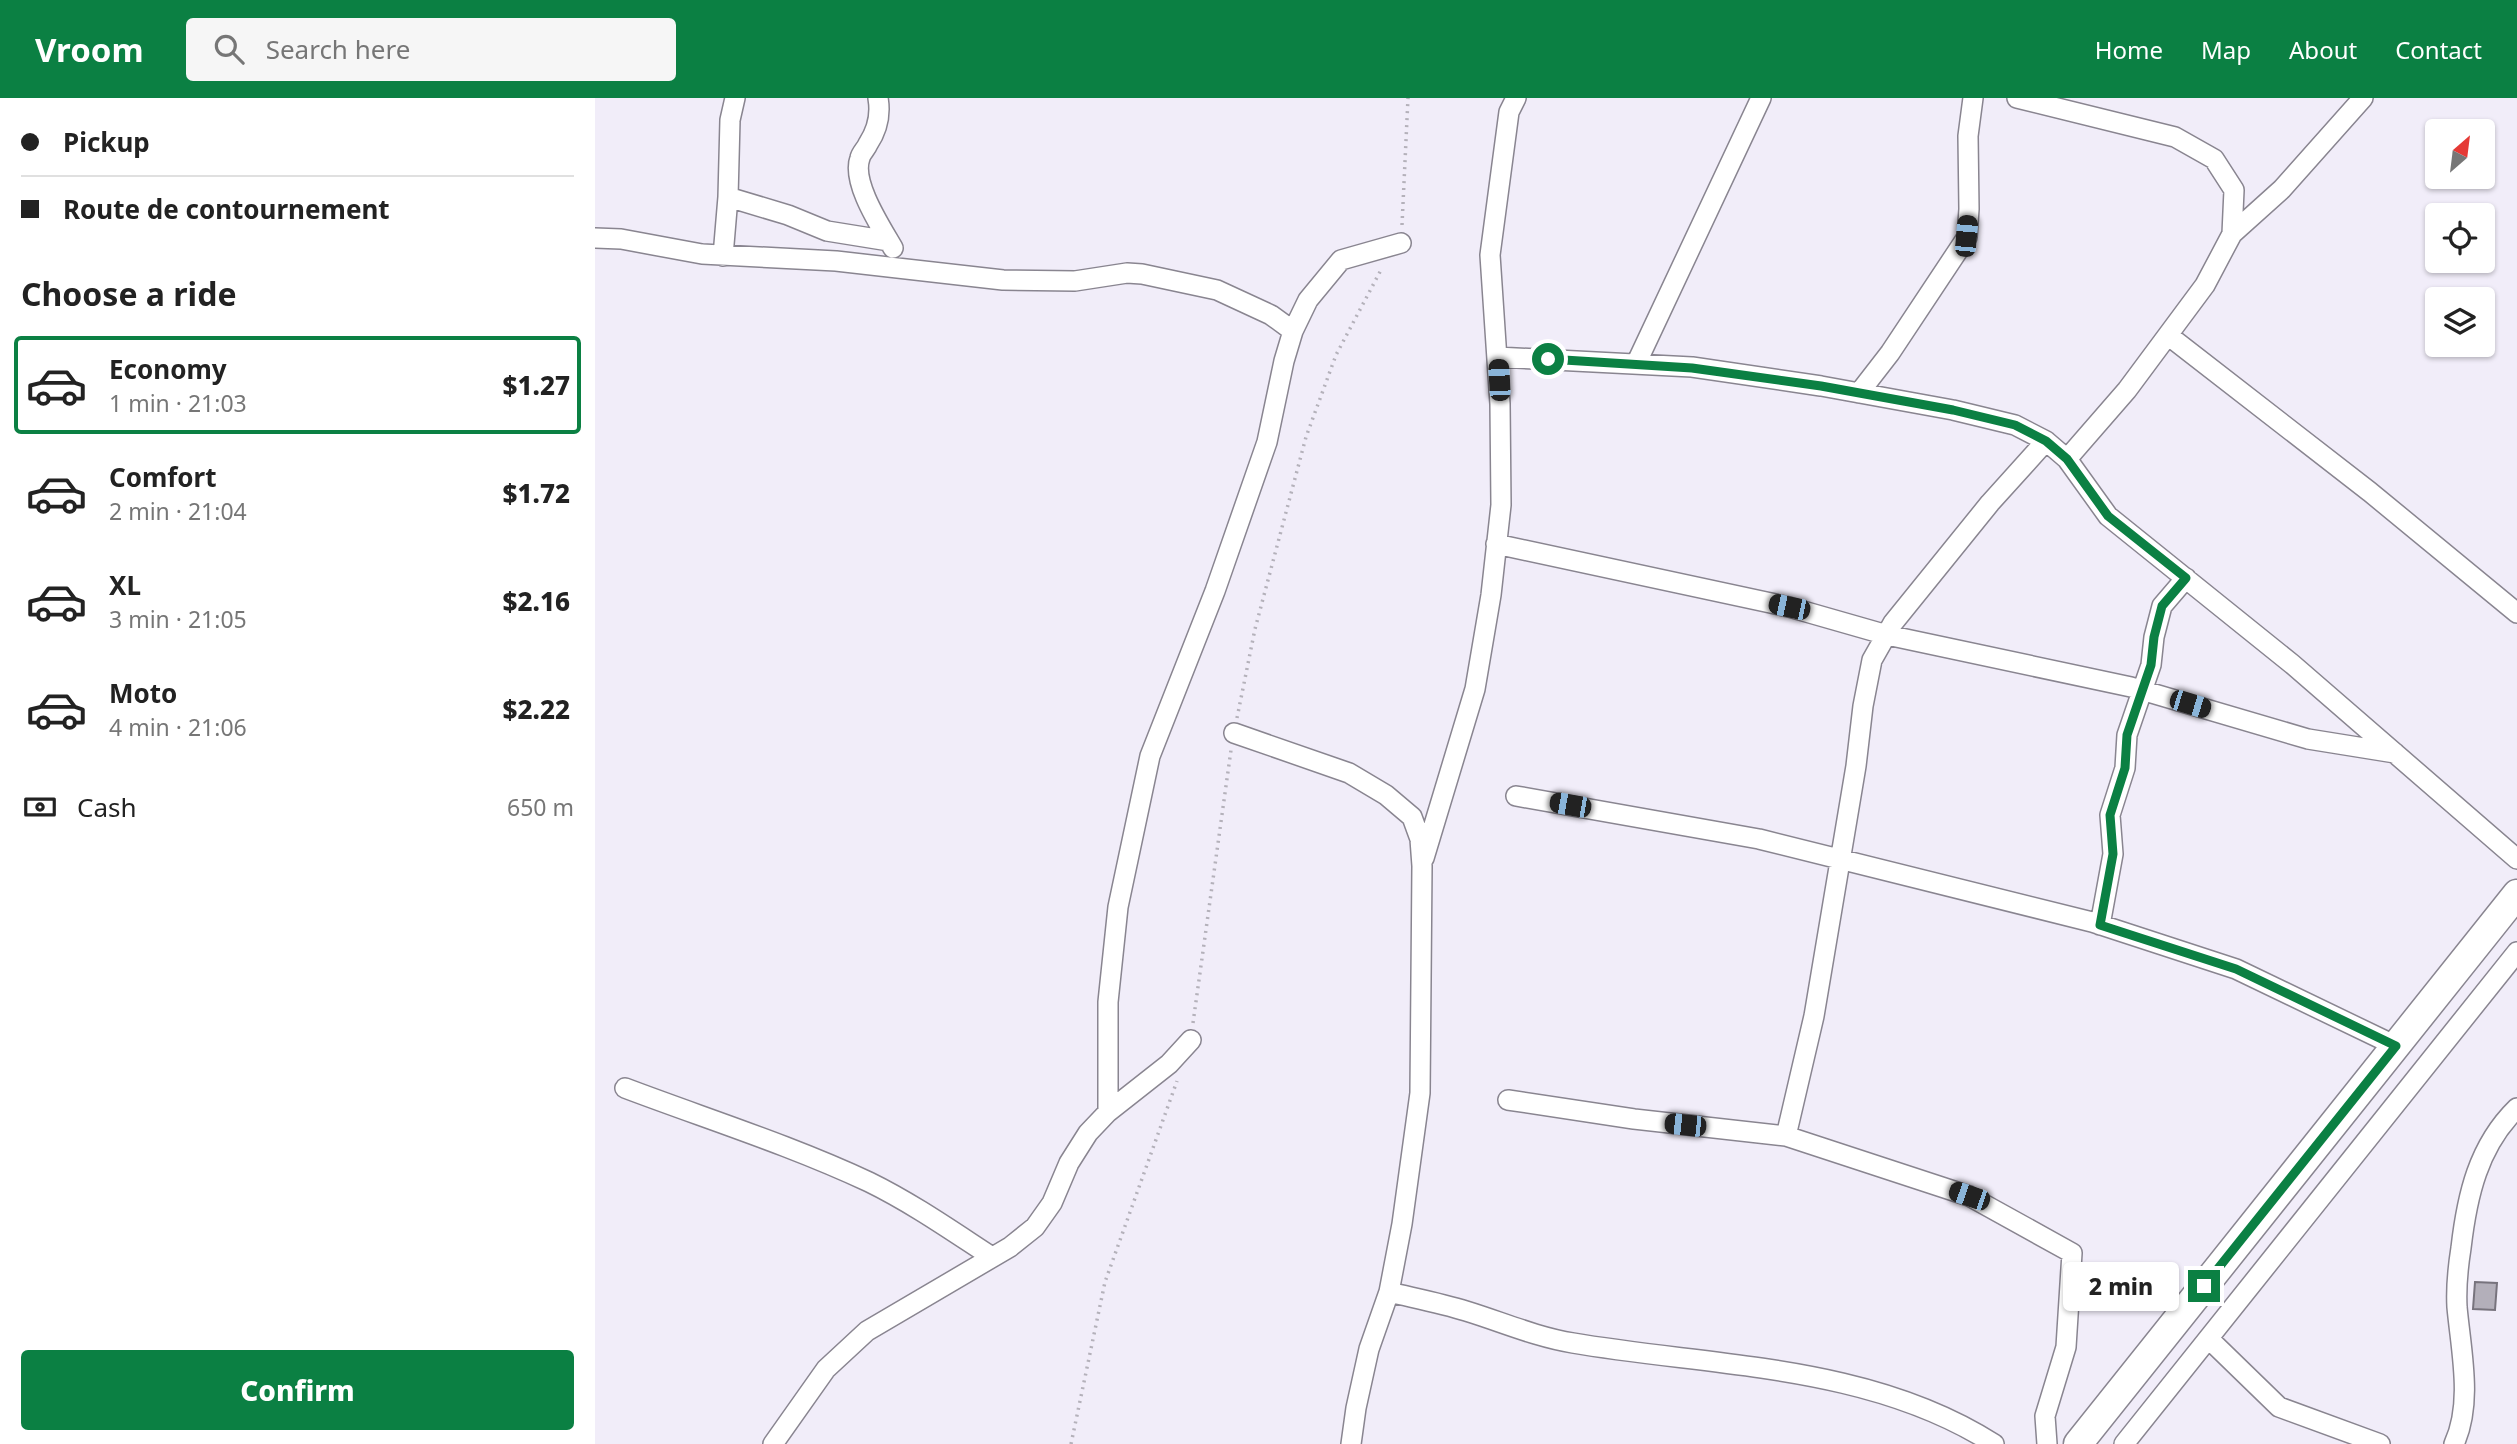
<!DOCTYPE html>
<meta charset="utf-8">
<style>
:root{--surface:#fff;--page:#f6f6f6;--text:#222;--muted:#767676;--line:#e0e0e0;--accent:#0b8043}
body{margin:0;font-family:"Noto Sans",sans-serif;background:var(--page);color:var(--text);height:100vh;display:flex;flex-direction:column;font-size:26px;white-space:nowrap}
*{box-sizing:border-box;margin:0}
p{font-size:23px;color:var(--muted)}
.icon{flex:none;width:38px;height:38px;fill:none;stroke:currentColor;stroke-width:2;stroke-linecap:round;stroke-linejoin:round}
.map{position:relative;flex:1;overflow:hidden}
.drawer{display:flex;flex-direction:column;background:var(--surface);width:595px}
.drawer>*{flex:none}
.hud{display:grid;align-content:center;height:154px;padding:0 21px;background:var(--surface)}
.needle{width:46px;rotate:28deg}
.fabs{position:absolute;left:1830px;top:21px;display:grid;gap:14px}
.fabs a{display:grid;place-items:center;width:70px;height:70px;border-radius:7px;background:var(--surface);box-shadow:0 2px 5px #0004;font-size:35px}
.end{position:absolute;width:32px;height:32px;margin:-16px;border:9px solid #0b8043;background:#fff;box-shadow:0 0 0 4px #fff}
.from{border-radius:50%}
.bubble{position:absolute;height:49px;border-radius:7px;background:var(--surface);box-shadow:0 2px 5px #0004;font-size:23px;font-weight:800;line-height:49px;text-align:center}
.car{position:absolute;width:21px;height:42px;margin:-21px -10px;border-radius:9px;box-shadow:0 0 5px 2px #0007;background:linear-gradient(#222 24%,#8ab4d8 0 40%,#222 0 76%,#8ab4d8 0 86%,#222 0)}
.hud b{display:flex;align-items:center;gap:24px;height:66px;font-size:26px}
.hud b+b{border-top:2px solid var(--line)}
.hud i{width:18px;height:18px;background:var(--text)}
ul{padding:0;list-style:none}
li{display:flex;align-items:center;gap:21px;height:98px;margin:0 14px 10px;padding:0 7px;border:4px solid transparent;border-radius:7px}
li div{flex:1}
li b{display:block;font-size:26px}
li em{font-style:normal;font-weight:800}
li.current{border-color:var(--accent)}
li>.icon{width:63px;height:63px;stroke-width:1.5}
h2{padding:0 21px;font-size:32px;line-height:84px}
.pay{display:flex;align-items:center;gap:18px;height:77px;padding:0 21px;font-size:26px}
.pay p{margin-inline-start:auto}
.primary-button{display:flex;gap:14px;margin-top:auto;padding:14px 21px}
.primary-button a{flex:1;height:80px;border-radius:7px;background:var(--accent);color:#fff;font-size:28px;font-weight:800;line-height:80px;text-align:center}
header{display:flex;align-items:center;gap:42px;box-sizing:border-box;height:98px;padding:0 35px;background:var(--accent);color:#fff}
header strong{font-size:33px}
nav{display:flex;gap:38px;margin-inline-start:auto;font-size:24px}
.search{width:490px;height:63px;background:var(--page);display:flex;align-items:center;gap:18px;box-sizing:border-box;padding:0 24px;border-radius:7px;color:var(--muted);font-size:26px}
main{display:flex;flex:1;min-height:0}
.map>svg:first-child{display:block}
.building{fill:#b3afba;stroke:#77737d;stroke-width:2}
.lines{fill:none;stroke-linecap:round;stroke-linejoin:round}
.street-casing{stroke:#898590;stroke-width:22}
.secondary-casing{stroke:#898590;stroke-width:31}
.path{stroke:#b4b1ba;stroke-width:3.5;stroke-dasharray:2 5;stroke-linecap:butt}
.street{stroke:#fff;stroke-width:19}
.secondary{stroke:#fff;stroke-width:28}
.route{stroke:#0b8043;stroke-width:9}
</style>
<header>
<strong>Vroom</strong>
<div class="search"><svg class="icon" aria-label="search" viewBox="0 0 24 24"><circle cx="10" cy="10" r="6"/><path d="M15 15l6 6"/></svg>Search here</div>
<nav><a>Home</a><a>Map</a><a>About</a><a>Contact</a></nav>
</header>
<main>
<section class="drawer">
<div class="hud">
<b><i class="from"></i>Pickup</b>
<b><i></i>Route de contournement</b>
</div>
<h2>Choose a ride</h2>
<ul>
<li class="current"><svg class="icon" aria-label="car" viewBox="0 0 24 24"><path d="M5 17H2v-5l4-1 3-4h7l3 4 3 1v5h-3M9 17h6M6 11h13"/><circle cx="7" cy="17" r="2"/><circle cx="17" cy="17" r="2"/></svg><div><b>Economy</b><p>1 min · 21:03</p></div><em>$1.27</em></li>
<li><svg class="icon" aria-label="car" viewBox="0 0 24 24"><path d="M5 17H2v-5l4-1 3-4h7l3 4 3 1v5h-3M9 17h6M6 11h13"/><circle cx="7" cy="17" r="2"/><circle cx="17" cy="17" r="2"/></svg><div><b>Comfort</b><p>2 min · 21:04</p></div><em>$1.72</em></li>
<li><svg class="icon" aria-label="car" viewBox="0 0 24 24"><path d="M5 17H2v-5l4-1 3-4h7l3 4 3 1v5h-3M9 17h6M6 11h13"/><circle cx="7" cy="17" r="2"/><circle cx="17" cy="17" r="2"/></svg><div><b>XL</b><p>3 min · 21:05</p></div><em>$2.16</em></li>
<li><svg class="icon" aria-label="car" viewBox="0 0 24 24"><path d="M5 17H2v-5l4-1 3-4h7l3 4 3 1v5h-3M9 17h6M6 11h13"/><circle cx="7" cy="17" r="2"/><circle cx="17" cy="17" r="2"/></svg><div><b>Moto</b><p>4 min · 21:06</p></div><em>$2.22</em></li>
</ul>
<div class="pay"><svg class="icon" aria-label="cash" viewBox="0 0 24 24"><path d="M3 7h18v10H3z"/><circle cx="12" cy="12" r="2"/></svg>Cash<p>650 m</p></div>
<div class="primary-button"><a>Confirm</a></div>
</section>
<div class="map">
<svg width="1922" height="1346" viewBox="0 0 1922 1346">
<rect width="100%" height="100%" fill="#f1edf9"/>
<path class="building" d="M1880,1184L1902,1185L1900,1212L1878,1211Z"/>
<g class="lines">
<defs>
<path id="street" d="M140,0L135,22L133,99L193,117L232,133L294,143
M283,0C286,17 283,31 273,46C271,51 266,55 265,60C256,84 286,129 298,150
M1422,0L1580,39L1619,61L1639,92L1637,136L1610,187L1532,292L1472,361
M1637,136L1687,91L1768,0
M0,140L26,141L107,156L241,163L408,182L480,183L532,175L547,176L622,192L676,217L698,233
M128,158L133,99
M1574,238L1775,394L1922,515
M902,259L1097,269L1226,288L1358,312L1420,327L1451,343L1472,361L1513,418L1697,566L1922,761
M1041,266L1166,0
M1264,295L1295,255L1372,139L1374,111L1373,38L1378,0
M901,446L1194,509L1292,537L1536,589L1713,641L1800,655
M639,635L754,675L791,697L817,719L825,741L827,768L825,995L807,1126L794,1194L774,1251L761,1310L756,1346
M921,698L1164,741L1497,824L1641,871L1801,948
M829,760L880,591L896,497L906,407L905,306L895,157L914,14L921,0
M1505,827L1518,756L1515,717L1530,670L1532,637L1556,567L1559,539L1567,508L1591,480
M30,990C112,1021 195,1047 274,1084C317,1105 357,1133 397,1159
M913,1002L1039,1021L1191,1038L1374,1098L1477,1155L1471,1249L1450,1318L1452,1346
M513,1014V904L523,809L555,658L620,493L672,344L689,263L698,233L713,202L746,162L806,145
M1191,1038L1219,918L1261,668L1268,608L1277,562L1298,525L1395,405L1451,343
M794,1194C819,1200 846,1205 871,1213C907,1224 941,1239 978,1245C1119,1269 1274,1266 1399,1346
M1614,1241L1684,1309L1785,1346
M178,1346L231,1271L272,1233L415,1149L440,1129L457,1105L474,1065L493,1035L513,1014L574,966L596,942
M1529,1346L1922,854
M1859,1346C1878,1305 1866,1253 1862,1209C1861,1190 1863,1169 1866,1150C1872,1098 1883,1048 1922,1010"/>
<path id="secondary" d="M1483,1346L1922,796"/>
</defs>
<use href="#street" class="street-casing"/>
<use href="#secondary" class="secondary-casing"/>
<path class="path" d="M807,127L813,0
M642,620L660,531L711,339L741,257L787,170
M598,925L636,652
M476,1346L510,1184L582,983"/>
<use href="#street" class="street"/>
<use href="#secondary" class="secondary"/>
</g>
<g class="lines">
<path class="route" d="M953,261L1097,270L1226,288L1358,312L1420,327L1451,343L1472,361L1513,418L1591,480L1567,508L1559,539L1556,567L1532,637L1530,670L1515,717L1518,756L1505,827L1641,871L1801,948L1609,1188"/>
</g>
</svg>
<div class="fabs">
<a><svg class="needle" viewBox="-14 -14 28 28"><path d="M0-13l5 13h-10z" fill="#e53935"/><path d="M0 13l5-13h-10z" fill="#767676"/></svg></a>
<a><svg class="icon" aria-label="locate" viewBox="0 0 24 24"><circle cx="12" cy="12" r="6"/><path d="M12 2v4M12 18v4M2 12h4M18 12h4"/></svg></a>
<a><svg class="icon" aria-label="layers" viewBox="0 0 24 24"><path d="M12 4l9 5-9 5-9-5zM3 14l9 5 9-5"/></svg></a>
</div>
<i class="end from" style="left:953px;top:261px"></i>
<i class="end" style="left:1609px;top:1188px"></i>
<div class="bubble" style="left:1468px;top:1164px;width:116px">2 min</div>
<i class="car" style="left:1371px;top:138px;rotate:5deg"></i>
<i class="car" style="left:904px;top:282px;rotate:357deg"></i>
<i class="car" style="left:1194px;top:509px;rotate:282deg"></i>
<i class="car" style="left:1595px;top:606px;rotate:107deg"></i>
<i class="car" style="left:975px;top:707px;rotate:280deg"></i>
<i class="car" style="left:1090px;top:1027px;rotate:276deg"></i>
<i class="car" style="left:1374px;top:1098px;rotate:289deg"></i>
</div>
</main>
